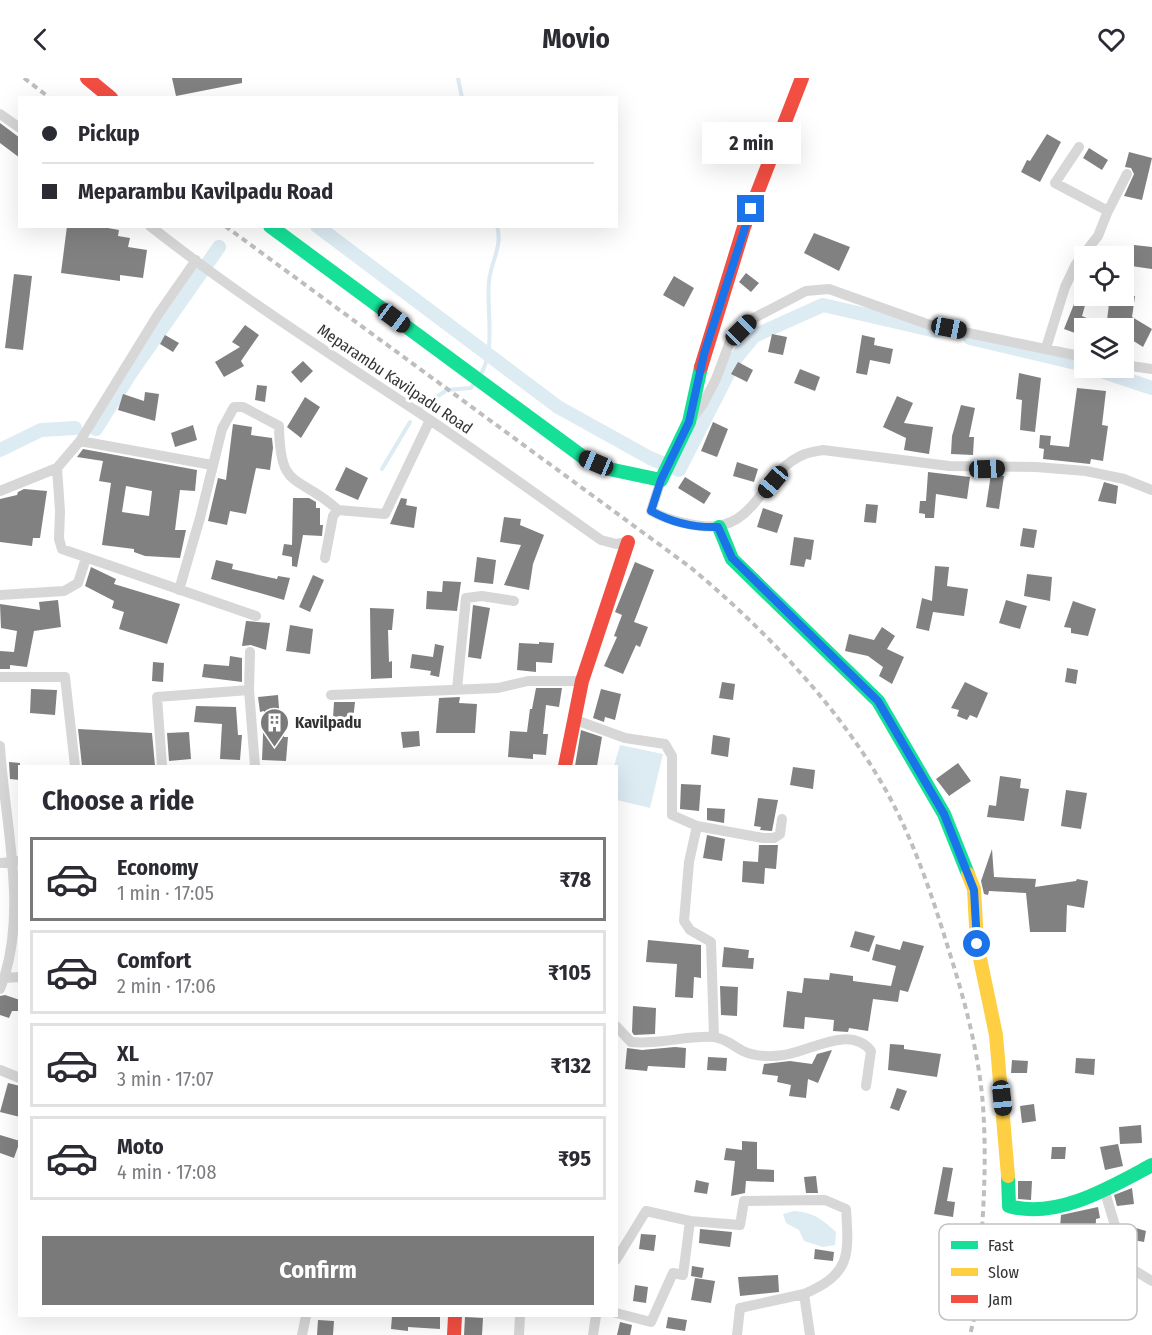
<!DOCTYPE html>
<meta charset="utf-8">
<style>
:root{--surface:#fff;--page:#f7f7f7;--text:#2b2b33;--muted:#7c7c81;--line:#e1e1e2;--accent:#7a7a7a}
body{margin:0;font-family:"Fira Sans Condensed",sans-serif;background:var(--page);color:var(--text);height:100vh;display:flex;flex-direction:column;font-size:22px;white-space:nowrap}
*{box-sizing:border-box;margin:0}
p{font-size:20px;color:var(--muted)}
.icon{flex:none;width:33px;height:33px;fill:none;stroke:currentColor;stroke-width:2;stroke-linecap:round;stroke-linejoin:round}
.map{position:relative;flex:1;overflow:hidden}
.side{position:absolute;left:18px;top:687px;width:600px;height:552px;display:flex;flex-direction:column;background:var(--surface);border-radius:0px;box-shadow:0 6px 24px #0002}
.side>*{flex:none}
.guide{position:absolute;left:18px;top:18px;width:600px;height:132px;border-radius:0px;box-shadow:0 6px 24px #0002;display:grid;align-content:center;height:132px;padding:0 24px;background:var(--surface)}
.buttons{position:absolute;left:1074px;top:168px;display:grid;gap:12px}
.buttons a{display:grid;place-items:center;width:60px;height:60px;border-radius:0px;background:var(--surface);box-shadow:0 6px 24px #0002;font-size:30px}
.end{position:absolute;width:27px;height:27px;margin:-14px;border:8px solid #1a73e8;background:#fff;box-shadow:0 0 0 3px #fff}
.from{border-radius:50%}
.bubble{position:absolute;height:42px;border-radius:0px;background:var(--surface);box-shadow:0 6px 24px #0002;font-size:20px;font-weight:700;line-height:42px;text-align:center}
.car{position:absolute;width:18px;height:36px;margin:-18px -9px;border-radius:8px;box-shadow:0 0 4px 2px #0007;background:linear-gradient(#222 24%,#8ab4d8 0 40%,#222 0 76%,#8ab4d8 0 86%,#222 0)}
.guide b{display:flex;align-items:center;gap:21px;height:57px;font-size:22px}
.guide b+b{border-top:2px solid var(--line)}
.guide i{width:15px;height:15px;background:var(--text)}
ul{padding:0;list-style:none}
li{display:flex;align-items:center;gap:18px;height:84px;margin:0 12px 9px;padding:0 12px;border:3px solid var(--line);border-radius:0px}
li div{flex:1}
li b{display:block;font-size:22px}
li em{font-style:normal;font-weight:700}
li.current{border-color:var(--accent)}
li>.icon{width:54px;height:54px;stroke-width:1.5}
h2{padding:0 24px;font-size:27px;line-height:72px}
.button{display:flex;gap:12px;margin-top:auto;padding:12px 24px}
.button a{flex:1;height:69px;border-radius:0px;background:var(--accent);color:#fff;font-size:24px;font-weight:700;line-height:69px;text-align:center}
header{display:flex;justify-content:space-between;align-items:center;height:78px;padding:0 24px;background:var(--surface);font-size:27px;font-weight:700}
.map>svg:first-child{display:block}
.water{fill:#ddebf3}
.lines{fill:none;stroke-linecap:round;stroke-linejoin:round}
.stream{stroke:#ddebf3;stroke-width:4}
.canal{stroke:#ddebf3;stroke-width:14}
.building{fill:#818181;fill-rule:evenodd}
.street{stroke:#d7d7d7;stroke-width:10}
.fast{stroke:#16e098;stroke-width:14}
.slow{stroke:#ffcf43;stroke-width:14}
.jam{stroke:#f24e42;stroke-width:14}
.rail{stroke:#bebebe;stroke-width:4;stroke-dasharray:6 4.5;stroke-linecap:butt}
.route{stroke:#1a73e8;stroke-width:8}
.labels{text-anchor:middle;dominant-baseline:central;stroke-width:6;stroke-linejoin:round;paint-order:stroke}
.street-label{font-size:16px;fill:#333;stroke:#fff}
.poi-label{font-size:16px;font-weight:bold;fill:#333;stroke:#fff;text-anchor:start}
.key{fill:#fff;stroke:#c2c2c2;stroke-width:1.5}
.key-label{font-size:16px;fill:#333}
</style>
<header><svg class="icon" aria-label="back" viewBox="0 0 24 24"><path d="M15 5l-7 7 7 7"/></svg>Movio<svg class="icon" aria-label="heart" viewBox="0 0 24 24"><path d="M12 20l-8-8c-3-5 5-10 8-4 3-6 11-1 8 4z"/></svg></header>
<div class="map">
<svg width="1152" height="1257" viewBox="0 0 1152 1257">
<rect width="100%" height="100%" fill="#fff"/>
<path class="water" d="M620,667L663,676L650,730L617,722L616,688H614Z
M794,1133C813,1134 822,1141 836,1154L835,1167L823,1169L804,1163L799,1152L786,1145L783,1136Z"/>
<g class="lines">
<path class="stream" d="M458,0L462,20
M479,299C497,273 486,233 489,203C491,183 503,168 497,148
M420,330L447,312L471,310L474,305
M382,391L410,344"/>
<path class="canal" d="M317,148L558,329L650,380L679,392L736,280L754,258L823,227L936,253
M970,260L1084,287
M1092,290L1152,310
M96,351L130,296L219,169
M0,372L41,352L75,350"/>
</g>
<path class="building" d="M172,0H242V5L176,18Z
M0,45L20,60V80L0,65Z
M1047,56L1061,64L1040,104L1021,94L1027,82L1030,83Z
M1089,70L1108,82L1102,92L1083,80Z
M1129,74L1152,80L1142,122L1124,118L1134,96L1131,90L1125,89Z
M67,148H97L119,152L118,158L130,160L128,169L147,172L143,200L120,197V203L61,195Z
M814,155L850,169L839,193L804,175Z
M1134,167L1152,169V191L1131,188Z
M746,195L759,205L751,214L739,204Z
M14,196L32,198L23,272L5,270Z
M674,198L694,210L684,229L663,217Z
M1110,218H1135L1132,239L1152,251L1143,269L1124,257V250H1106Z
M1076,221L1086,224L1082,238L1089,241L1083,258L1064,251Z
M245,247L259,257L241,283L244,288L224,299L215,284L240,269L232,264Z
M772,256L787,259L783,277L768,274Z
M165,257L179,265L173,274L160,266Z
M862,257L875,260L874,267L893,271L890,286L870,282L867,297L856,295Z
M303,283L313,293L301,305L291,294Z
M738,284L753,292L747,304L731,296Z
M800,291L820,299L815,313L794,305Z
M1019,295L1041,300L1035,354L1020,352L1022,322L1016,321Z
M257,307L267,308L265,324L255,322Z
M1077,310L1106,313L1102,347L1108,348L1103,383L1091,381L1090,386L1043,381L1044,371L1039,370L1040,357L1051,358L1050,367L1069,369Z
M145,314L159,316L155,343L118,332L123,316L144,323Z
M897,318L913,325L904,345L933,349L929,376L904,372L906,360L883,349Z
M305,319L320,329L301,360L287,349Z
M961,327L975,330L969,359H974L973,377L951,376L952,358Z
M713,344L728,351L717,379L701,373Z
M233,346L252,349L251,357L272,360L273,370L270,392L256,390L246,436L230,433L227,447L208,443L218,400L226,402Z
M193,347L197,362L175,369L171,355Z
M83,371L197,392L195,413L180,412L175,452H186L180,480L145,478L134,474V471L102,467L111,405L99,403L103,383L77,379ZM126,408L152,413L149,438L122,434Z
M737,384L758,391L754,404L733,398Z
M346,389L368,400L358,422L335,412Z
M928,394L970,399L967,421L936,416L934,440H925V436L919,435L920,423H926Z
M991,396L1004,398L999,431L986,429Z
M685,399L711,415L704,426L678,410Z
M1104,404L1118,408L1116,426L1098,423Z
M24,411L47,413L40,460H33L32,468L0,464V421L17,417L18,414Z
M293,420H309L316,424V430H320V447H323L322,458L303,457L297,489L292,488V479L282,477L284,466L292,467Z
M401,420L407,421L406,427L417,429L414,450L390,446Z
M866,426L878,427L876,445L864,444Z
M763,430L783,437L777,455L757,449Z
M504,439L521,441L520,447L544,457L533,486L529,512L504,507L521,467L500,464Z
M1023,450L1037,452L1034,470L1020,468Z
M794,459L814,462L811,482L806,481L804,489L790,487Z
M477,479L496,482L493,506L474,504Z
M216,482L233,486L232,491L277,501L278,498L290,500L284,522L211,501Z
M635,484L654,492L634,544L648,549L640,569L636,567L623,596L604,588L617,559L614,558L622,537L615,534Z
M935,488L949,489L947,508L968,511L964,538L933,534L929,553L916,550L922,520L932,523Z
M91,489L116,501L114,506L180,526L167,566L119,551L124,534L112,530L114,523L85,508Z
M1027,496L1052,499L1050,523L1024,518Z
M313,497L324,502L310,534L299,529Z
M443,503L461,504L457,533L426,531L427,513L442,514Z
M58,522L61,549L34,553L27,589L10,587V591H0V573L14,574L17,553L1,550L0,526L40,532L39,524Z
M1006,522L1027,528L1020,551L999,545Z
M1073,523L1096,531L1088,558L1071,555V550L1064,549Z
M473,527L490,530L481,581L468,579Z
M370,530L394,531L392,552H388L389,584L392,583V600L371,601Z
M246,543L270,545L266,572L251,567L242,568Z
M290,547L313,551L310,576L286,573Z
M882,549L895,558L887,571L904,579L892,606L879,598L883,589L868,578L845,573L849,556L874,562Z
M539,564L554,565L552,585L536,584V594L517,592L519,565L539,566Z
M435,566L444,568L439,599L430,597L431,593L410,590L412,576L433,579Z
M230,578L242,580V604L202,599L204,586L229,588Z
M153,584L164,585L163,604L152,603Z
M1067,590L1078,592L1076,606L1065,604Z
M722,604L735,606L733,622L719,620Z
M965,604L988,615L977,640L970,637L967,642L957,638L959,632L951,630Z
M536,610H562L559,629L546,627L543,656H548L546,677L533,676V681L508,679L510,653L527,654L530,631H532Z
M31,611L57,612L55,637L30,635Z
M601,611L621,616L615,642L605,639L604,644L593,640Z
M278,617L280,643L285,644L284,659H288L286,683L262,682L264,633L260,634L258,619Z
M460,619L459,625L477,626L475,655H436L439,620Z
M334,624H355L353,642L333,640Z
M196,628L236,629L238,657H242L240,682L220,681L222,646L194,644Z
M78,651L152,655L155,688H82Z
M581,652L602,659L597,688H575Z
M419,653L420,668L403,670L401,654Z
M189,654L191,681L169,683L167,655Z
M713,657L730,660L728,679L711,676Z
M9,684L20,685V702L10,701Z
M958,685L971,703L949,718L936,701Z
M793,689L815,692L813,711L790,707Z
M1000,698L1021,701L1020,710L1029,711L1024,743L987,739L989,727L996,728Z
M681,706L701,707L699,733L680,731Z
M1066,712L1087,715L1081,751L1061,748Z
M758,720L778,722L772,753L760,752L761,749L754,748Z
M707,730L725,731L724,745L707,742Z
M707,757L725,761L722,783L703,780Z
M759,767H778L776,791L765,790L764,806L742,804L743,783L758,784Z
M992,771L994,799L1036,801L1035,809L1076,803L1077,801L1088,803L1084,830L1067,827L1066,854H1030L1026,815L989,813L988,817L984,816L981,803Z
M855,853L875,858L869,874L850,869Z
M648,862L701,867V900L694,899L693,920L675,919L677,886L646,884Z
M903,863L924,868L908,914L900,912L898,924L873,921L868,953L849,950L848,954L833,953L834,942L805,939L804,951L783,949L787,913L802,915L804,900L829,902L830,895L853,898V903L891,908L896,888L872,882L876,866L900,872Z
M724,869L749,872L748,880H754L753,891L722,889Z
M720,908L738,909L737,938L721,937Z
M5,917L20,922V933H12L9,940L0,937V918Z
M633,928L656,930L655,956L634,957L632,954Z
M890,966L904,967V971L941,976L937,999L888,992Z
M675,969L686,970L685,990L648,988L647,993L625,991L627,970L642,972Z
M832,972L818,1005L808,1001L806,1020L789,1018L791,1007L777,1004L778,998L762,996L764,986L790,983L812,986L817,976Z
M708,979L727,980L726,993L707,992Z
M1076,980L1095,981L1094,997L1075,995Z
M1012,982L1028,983L1027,995H1011Z
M8,1005L20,1008V1039L0,1034Z
M897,1010L907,1013L899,1033L890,1030Z
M1034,1026L1036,1043L1022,1045L1020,1028Z
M1141,1047L1142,1065L1120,1066L1119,1049Z
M0,1057L20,1063L14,1080L0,1075Z
M742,1063L757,1064V1091L774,1092V1104L746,1103L745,1115L731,1118L735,1083L724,1082L726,1070L742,1072Z
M1118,1066L1123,1088L1105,1092L1100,1069Z
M1052,1069H1066L1065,1081H1051Z
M943,1089L953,1090L947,1123L955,1124L953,1139L934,1136Z
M816,1098L818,1115H806L804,1099Z
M696,1102L709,1105L707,1116L694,1114Z
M1018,1103H1032L1031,1122L1018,1121Z
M1132,1110L1134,1126L1117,1128L1114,1117Z
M1098,1129L1100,1140L1096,1141L1095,1161L1070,1159V1163L1059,1162L1061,1137Z
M1136,1150L1146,1153L1144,1164L1133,1162Z
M700,1151L732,1154L730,1169L699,1165Z
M641,1156L656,1157L654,1173L639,1171Z
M815,1171L834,1174L833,1183L814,1181Z
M692,1188L704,1190L702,1200L691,1198Z
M778,1197L779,1214L740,1218L738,1199Z
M695,1200L715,1203L711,1225L691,1222Z
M635,1207L648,1209L646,1225L633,1223Z
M392,1238H440V1251L408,1249V1253L391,1251Z
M465,1239L483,1240L482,1257H464Z
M668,1239L687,1242L685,1253L666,1250Z
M318,1242L334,1243L333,1257H317Z
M620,1244L632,1247L630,1257H617Z"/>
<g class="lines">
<path class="street" d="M0,36L20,50
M1108,133L1127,96
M150,148C240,219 335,279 430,342C488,381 544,422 601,462L616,466L628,464
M1046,270L1065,209L1076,186L1098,158L1108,133L1055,105L1079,69
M1124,287L1152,291
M691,342L703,326L716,301L731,261L750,242L806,213L829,211L930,247L1084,279
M80,363L212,387
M57,390L60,433L59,461L62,471L256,538
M661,402L651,433C665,441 678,444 694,447C759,459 758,394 805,376C810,374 817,373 823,372L949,388L1036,389L1086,393L1124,401L1152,412
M0,413L57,390L80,363L157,238L196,182
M325,480L333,438L338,432L385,436L430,342
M179,512L200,440L222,351L234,329H243L279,348C280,415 298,395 338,432
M0,517L64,513L78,505L86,480
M0,599H65L75,688
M457,611L466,520L482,518L514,523
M249,612L255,688
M331,617L498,610L528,603H582
M573,641L625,660L665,666L672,678V737L697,748L763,760H774L780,756L782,741
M0,668C4,744 30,836 0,911
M162,688L157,619L249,612L250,574
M697,748L689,784L684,843L690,852L711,864L714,959
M0,785L20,783
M4,900L20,899
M616,948L631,964C660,967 686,957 714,959C727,961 733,968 743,973C756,979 770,979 784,977C809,974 850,946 871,973L866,1008
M0,992L20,1000
M1104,1111L1123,1174L1132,1191L1152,1203
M616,1182L646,1133L690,1143
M616,1235L651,1244L673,1195L683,1197L690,1143L740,1147L744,1123L825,1122L846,1131C849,1177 851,1196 804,1216
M302,1257L306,1238
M519,1257L520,1238
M593,1257L596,1238
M737,1257L740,1230L804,1216L810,1257"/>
<path class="fast" d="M270,148L583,379L609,391L661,402L689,344L701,289
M719,449L732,481L878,623L944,736L968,796
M1008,1098L1009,1128C1057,1142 1111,1109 1152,1087"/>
<path class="slow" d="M968,796L974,811L977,866L996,957L1008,1098"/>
<path class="jam" d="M87,0L111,20
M701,289L744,149L802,0
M565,688L582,603L628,464
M454,1257L455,1238"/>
<path class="rail" d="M24,0L50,20
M225,148L690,489C763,550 836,625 884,709C913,760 932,817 949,873C965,923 979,976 983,1028C988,1099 981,1170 974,1241L970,1257"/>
</g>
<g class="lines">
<path class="route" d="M751,131L704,276L689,344L661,402L651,433C671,444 695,450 718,449L732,480L878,623L944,736L974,812L977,866"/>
</g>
<defs>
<symbol id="building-pin" viewBox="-11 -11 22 30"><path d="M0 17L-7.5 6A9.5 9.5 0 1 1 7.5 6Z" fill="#7a7a7a" stroke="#fff"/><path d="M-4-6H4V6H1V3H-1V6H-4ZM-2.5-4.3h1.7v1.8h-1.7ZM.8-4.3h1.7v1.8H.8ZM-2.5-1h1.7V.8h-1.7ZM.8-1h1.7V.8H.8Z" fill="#fff"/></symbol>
</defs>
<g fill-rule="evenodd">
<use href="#building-pin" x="258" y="628" width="33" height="45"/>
</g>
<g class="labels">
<g class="street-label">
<text transform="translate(395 301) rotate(34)">Meparambu Kavilpadu Road</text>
</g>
<g class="poi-label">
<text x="295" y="644">Kavilpadu</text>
</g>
</g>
<rect x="939" y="1146" width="198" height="96" rx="9" class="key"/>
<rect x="951" y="1163" width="27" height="8" fill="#16e098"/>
<rect x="951" y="1190" width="27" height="8" fill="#ffcf43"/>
<rect x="951" y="1217" width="27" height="8" fill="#f24e42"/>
<g class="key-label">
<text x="988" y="1173">Fast</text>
<text x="988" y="1200">Slow</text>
<text x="988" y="1227">Jam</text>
</g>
</svg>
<div class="buttons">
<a><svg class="icon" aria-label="locate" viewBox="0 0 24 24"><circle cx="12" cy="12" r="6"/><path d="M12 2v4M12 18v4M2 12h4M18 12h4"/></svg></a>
<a><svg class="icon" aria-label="layers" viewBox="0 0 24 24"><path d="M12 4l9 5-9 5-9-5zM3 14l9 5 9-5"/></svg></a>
</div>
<i class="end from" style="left:977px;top:866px"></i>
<i class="end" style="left:751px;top:131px"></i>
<div class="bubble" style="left:702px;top:44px;width:99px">2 min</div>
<i class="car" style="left:394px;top:240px;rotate:127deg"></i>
<i class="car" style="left:949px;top:250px;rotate:101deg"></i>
<i class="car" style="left:741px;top:252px;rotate:45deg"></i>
<i class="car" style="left:596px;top:385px;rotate:293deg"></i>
<i class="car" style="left:987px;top:391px;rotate:88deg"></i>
<i class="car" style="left:773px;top:404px;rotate:220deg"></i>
<i class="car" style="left:1002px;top:1020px;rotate:174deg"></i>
<div class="guide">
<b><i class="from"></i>Pickup</b>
<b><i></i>Meparambu Kavilpadu Road</b>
</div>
<section class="side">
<h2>Choose a ride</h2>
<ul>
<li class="current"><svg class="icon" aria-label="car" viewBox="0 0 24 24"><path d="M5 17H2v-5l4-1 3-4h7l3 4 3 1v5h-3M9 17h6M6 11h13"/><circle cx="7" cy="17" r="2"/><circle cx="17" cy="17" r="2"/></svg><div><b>Economy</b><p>1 min · 17:05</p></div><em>₹78</em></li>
<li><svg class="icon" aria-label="car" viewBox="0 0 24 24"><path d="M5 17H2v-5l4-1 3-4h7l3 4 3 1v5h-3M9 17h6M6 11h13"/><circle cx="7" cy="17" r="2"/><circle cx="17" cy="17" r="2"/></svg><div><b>Comfort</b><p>2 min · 17:06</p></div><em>₹105</em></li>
<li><svg class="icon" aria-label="car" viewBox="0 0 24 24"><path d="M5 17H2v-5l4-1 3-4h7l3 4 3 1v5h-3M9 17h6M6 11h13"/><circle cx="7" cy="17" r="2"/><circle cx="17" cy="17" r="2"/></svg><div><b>XL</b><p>3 min · 17:07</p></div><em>₹132</em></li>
<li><svg class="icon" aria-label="car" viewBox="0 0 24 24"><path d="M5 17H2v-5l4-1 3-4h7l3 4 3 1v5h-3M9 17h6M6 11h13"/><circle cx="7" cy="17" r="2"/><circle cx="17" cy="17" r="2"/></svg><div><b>Moto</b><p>4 min · 17:08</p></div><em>₹95</em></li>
</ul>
<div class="button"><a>Confirm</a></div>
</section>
</div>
